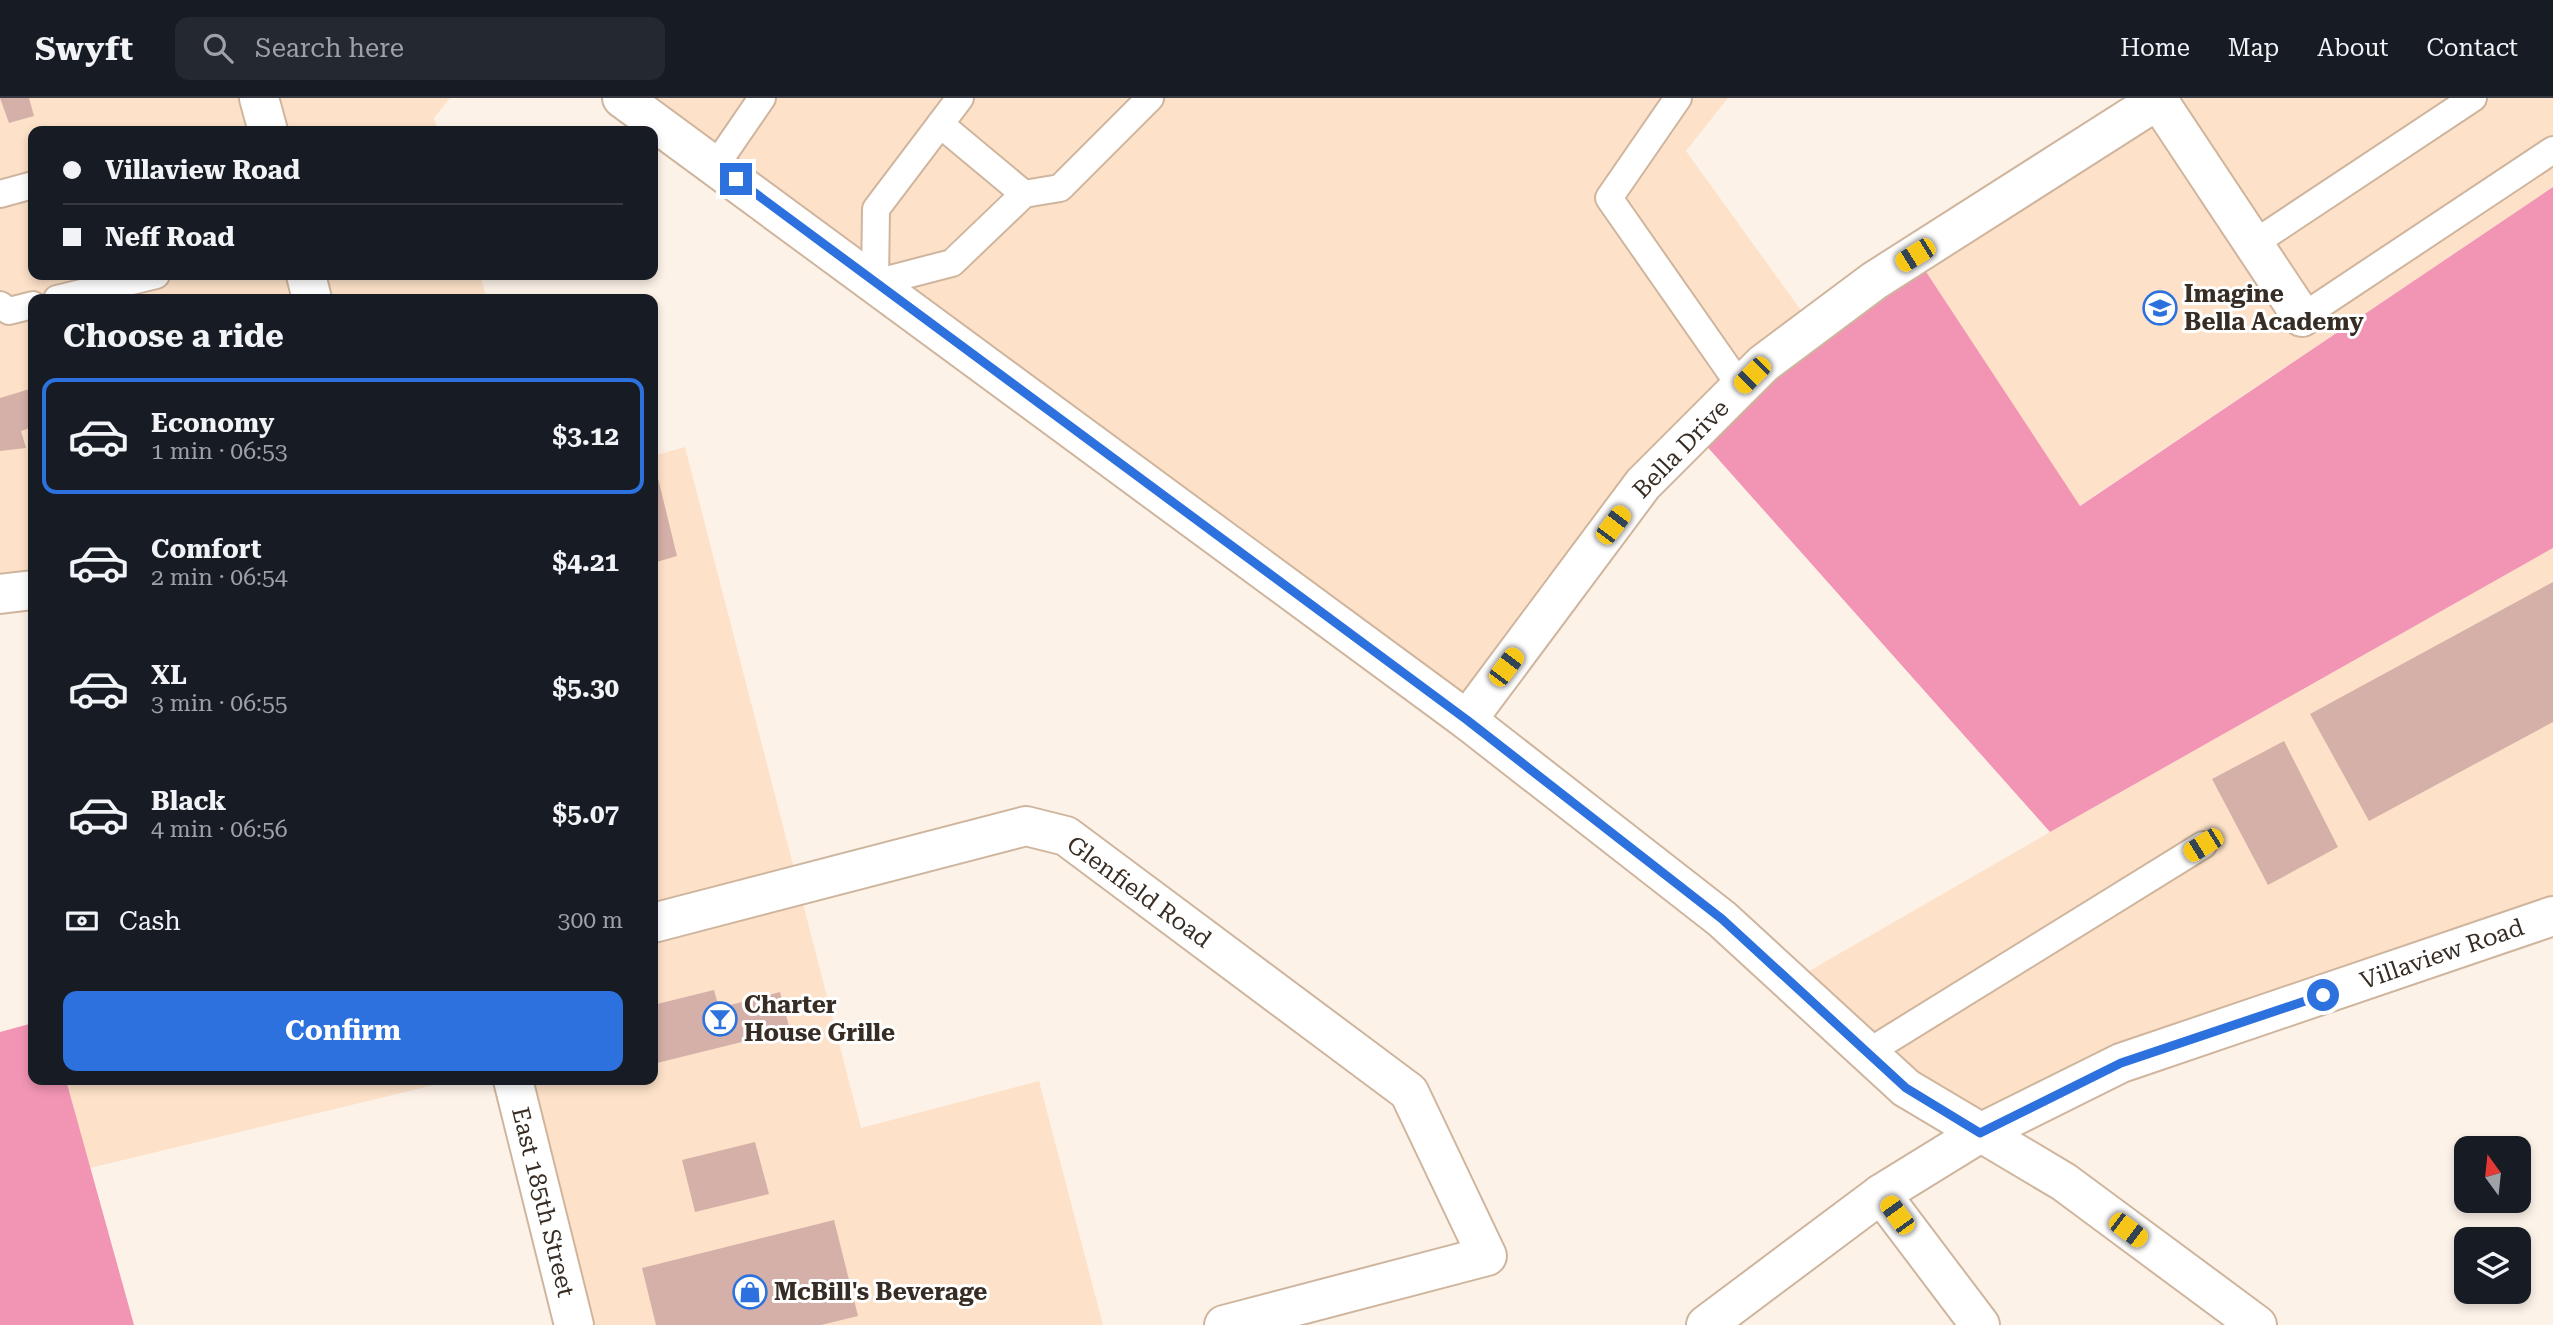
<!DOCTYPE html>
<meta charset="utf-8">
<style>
:root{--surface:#171b24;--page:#242831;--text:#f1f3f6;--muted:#9ea1a6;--line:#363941;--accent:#2c71dd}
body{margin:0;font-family:"Roboto Serif",serif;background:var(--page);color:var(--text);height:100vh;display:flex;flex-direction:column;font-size:26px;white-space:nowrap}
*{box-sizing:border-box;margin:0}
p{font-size:23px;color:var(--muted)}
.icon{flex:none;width:38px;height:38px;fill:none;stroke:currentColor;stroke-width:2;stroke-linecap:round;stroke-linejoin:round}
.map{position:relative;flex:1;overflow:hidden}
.details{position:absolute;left:28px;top:196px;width:630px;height:791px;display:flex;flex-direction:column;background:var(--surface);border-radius:14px;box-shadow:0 4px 10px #0003}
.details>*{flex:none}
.hud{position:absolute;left:28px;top:28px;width:630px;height:154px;border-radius:14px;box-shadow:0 4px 10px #0003;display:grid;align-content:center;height:154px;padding:0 35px;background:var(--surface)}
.needle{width:46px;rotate:345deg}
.fabs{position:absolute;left:2454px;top:1038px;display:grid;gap:14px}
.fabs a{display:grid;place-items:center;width:77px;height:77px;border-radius:14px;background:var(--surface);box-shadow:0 4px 10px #0003;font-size:35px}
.end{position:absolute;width:32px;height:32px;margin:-16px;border:9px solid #2c71dd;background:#fff;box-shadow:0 0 0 4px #fff}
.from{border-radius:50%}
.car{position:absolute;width:21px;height:42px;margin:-21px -10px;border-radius:9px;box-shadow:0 0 5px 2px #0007;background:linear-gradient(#f5c518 24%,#345 0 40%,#f5c518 0 76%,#345 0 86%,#f5c518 0)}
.hud b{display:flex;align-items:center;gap:24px;height:66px;font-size:26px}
.hud b+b{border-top:2px solid var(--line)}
.hud i{width:18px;height:18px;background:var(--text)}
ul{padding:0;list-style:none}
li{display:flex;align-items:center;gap:21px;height:116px;margin:0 14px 10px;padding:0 21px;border:4px solid transparent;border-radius:14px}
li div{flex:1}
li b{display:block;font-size:26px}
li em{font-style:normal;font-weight:700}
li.current{border-color:var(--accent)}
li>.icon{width:63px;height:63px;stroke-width:1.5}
h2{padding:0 35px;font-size:32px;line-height:84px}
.pay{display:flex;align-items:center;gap:18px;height:77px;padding:0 35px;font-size:26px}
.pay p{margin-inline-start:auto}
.action{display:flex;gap:14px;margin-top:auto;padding:14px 35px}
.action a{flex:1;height:80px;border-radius:14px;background:var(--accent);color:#fff;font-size:28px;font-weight:700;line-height:80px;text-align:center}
header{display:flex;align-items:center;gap:42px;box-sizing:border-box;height:98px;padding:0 35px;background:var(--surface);border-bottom:2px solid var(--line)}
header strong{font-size:33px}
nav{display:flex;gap:38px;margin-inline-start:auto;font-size:24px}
.search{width:490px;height:63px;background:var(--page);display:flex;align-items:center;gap:18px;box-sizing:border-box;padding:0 24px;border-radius:14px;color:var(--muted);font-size:26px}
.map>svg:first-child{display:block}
.built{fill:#fde2c9}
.forest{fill:#f295b4}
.building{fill:#d5b0a8}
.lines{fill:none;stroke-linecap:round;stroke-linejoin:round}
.lane-casing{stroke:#cfb59d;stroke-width:30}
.street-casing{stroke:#cfb59d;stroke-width:42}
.secondary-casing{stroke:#cfb59d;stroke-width:42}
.lane{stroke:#fff;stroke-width:26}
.street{stroke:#fff;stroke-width:38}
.secondary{stroke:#fff;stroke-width:38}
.route{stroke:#2c71dd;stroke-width:9}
.labels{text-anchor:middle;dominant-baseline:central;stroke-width:6;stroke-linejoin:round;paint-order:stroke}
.poi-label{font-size:24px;font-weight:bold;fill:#382d24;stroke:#fff;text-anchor:start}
.street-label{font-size:24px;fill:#382d24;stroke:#fff}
</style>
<header>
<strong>Swyft</strong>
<div class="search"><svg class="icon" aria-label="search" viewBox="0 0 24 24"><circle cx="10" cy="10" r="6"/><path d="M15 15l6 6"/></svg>Search here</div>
<nav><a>Home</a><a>Map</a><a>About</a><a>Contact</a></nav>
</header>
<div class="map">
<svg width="2553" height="1227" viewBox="0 0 2553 1227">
<rect width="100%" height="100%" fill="#fdf2e8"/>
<path class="built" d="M0,0H450L434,20L438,33H33V177H480L487,201H33V492L0,496Z
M622,0H1728L1686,53L1813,229L1763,266L1467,622Z
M2159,0H2553V89L2079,408L1915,157Z
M685,349L861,1030L1039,983L1103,1227H574L513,982H653V358Z
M2553,450V818L1980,1035L1790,884L2050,734Z
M66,982H455L90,1070Z"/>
<path class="forest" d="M2553,89V450L2050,734L1695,335L1915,157L2080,408Z
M33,925V982H66L134,1227H0V934Z"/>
<path class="building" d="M0,0H29L34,18L9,25Z
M33,290V329L21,333L26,350L0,353V300Z
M657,376L677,458L653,465V377Z
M2553,484V624L2369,723L2310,616Z
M2284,643L2338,749L2268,787L2212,681Z
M714,892L719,910L780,894L790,932L653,966V907Z
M755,1044L769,1096L695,1114L682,1062Z
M834,1122L858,1218L821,1227H656L642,1170Z"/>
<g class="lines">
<defs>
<path id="lane" d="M960,0L876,111L875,185L952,165L1024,96L1060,90L1150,0
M1678,0L1609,100L1741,289
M940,26L1024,96
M716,67L762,0
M0,96L33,87
M2253,146L2473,0
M57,201L156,177
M0,207L9,213L33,207
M2302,219L2553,52
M1867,955L2203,747"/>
<path id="street" d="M2158,2L2302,219
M0,496L33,492
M1467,622L1643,386L1763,266L1874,183L2161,0
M653,825L1026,728L1066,738L1409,994L1487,1158L1224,1227
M1881,1096L1980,1227"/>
<path id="secondary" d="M259,0L268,33
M622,0L1467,622L1722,821L1906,990L2064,1084L2257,1227
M306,177L312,201
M513,982L574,1227
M1706,1227L1881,1096L1980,1035L2121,965L2553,818"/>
</defs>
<use href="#lane" class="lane-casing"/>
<use href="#street" class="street-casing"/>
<use href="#secondary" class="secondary-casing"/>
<use href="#lane" class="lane"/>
<use href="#street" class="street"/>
<use href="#secondary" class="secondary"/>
</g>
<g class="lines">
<path class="route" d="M736,81L1467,622L1722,821L1906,990L1980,1035L2121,965L2323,897"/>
</g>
<defs>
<symbol id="school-ring" viewBox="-11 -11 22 22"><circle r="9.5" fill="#fff" stroke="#2c71dd" stroke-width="1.5"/><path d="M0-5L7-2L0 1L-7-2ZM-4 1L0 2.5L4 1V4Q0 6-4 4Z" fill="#2c71dd"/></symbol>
<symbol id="bar-ring" viewBox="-11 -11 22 22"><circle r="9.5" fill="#fff" stroke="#2c71dd" stroke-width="1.5"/><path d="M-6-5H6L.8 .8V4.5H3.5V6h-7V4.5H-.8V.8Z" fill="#2c71dd"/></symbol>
<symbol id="shop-ring" viewBox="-11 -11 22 22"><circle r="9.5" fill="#fff" stroke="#2c71dd" stroke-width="1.5"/><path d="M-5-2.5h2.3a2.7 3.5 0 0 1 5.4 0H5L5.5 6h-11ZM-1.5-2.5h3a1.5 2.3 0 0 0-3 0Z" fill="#2c71dd"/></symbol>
</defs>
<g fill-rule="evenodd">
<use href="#school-ring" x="2141" y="191" width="38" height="38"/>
<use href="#bar-ring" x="701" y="902" width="38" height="38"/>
<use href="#shop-ring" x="731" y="1175" width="38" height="38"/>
</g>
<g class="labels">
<g class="poi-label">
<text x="2184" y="196">Imagine<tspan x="2184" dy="28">Bella Academy</tspan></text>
<text x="744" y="907">Charter<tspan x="744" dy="28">House Grille</tspan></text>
<text x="774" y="1194">McBill's Beverage</text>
</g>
<g class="street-label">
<text transform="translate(1681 351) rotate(-46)">Bella Drive</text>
<text transform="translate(1139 794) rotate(36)">Glenfield Road</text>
<text transform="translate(2442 856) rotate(-19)">Villaview Road</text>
<text transform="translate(543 1104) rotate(76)">East 185th Street</text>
</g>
</g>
</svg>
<div class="fabs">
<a><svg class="needle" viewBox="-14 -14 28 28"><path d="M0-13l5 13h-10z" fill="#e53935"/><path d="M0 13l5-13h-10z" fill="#9ea1a6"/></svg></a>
<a><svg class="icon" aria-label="layers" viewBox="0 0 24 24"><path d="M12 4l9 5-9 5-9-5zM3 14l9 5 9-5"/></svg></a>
</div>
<i class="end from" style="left:2323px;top:897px"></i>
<i class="end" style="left:736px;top:81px"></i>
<i class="car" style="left:1915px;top:157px;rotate:238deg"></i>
<i class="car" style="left:1752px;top:277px;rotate:225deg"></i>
<i class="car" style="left:1613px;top:427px;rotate:37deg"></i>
<i class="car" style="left:1506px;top:569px;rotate:37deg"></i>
<i class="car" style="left:2203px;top:747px;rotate:238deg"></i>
<i class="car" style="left:1897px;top:1117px;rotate:324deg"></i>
<i class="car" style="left:2128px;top:1132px;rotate:127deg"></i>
<div class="hud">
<b><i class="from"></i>Villaview Road</b>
<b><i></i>Neff Road</b>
</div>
<section class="details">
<h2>Choose a ride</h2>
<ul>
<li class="current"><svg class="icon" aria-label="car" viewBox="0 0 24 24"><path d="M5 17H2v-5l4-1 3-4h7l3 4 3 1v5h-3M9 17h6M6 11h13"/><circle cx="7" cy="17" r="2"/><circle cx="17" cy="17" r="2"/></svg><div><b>Economy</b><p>1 min · 06:53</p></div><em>$3.12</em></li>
<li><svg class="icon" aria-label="car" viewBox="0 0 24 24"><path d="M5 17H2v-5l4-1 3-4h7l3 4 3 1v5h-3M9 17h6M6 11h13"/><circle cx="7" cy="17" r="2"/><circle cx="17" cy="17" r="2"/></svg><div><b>Comfort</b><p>2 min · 06:54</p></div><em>$4.21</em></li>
<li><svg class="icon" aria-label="car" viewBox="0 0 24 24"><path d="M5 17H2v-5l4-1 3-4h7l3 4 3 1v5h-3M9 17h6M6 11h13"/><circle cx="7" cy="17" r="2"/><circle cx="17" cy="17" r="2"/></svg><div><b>XL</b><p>3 min · 06:55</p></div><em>$5.30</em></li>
<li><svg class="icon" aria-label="car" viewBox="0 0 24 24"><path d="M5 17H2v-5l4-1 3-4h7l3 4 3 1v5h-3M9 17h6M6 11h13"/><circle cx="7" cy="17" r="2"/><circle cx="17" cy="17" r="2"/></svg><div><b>Black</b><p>4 min · 06:56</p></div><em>$5.07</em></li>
</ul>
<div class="pay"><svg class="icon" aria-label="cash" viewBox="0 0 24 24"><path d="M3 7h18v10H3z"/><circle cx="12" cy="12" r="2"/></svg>Cash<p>300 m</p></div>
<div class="action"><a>Confirm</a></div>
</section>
</div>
